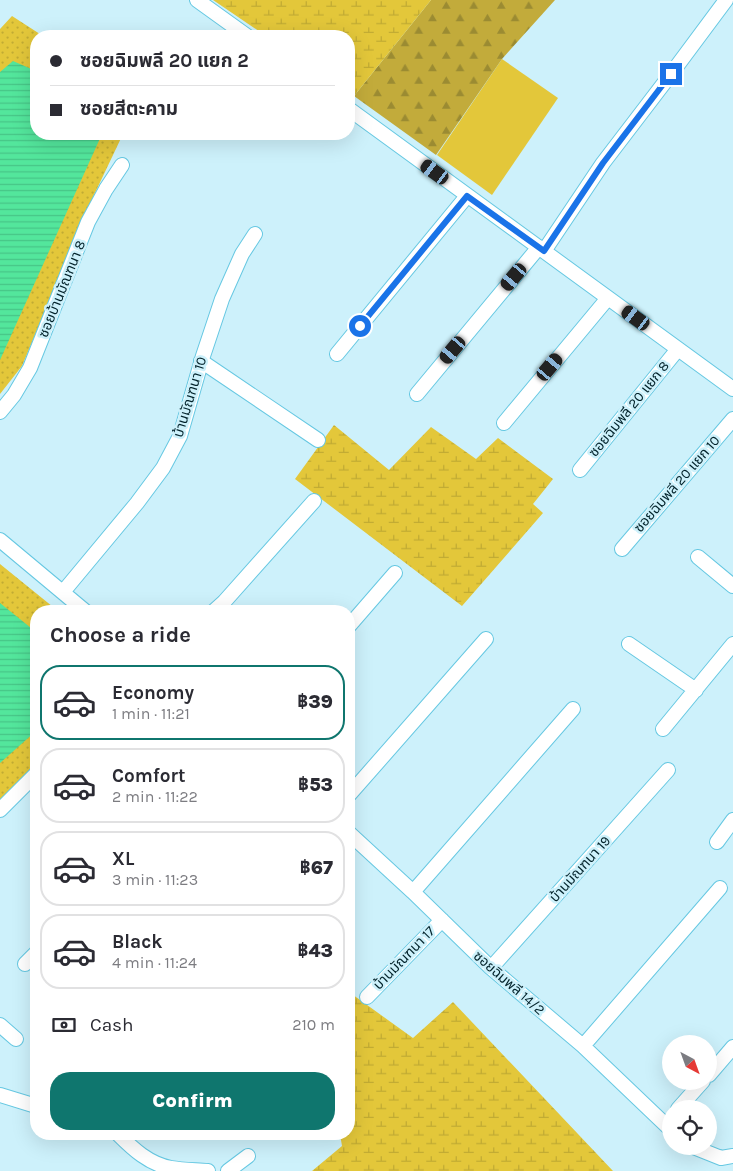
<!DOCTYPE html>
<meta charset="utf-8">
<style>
:root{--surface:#fff;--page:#f7f7f7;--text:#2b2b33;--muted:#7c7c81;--line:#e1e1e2;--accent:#0f766e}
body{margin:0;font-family:Karla,"Noto Sans Thai",sans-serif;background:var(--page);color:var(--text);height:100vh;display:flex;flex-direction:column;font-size:19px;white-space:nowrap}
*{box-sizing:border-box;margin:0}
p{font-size:16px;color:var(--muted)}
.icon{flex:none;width:28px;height:28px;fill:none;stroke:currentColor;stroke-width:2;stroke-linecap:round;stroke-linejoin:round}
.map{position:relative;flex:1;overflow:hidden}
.panel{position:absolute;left:30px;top:605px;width:325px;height:535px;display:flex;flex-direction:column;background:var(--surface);border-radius:20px;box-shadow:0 5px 20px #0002}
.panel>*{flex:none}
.hud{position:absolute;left:30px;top:30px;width:325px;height:110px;border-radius:20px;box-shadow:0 5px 20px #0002;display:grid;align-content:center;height:110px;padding:0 20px;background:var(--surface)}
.needle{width:32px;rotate:139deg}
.controls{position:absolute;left:662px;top:1035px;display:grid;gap:10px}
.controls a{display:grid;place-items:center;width:55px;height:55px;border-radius:50%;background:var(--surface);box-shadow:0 5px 20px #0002;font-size:25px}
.end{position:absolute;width:22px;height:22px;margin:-11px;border:6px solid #1a73e8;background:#fff;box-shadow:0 0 0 2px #fff}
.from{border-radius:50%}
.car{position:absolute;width:15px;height:30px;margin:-15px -8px;border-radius:6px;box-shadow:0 0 4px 1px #0007;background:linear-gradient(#222 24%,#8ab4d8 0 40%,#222 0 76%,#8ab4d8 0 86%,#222 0)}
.hud b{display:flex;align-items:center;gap:18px;height:48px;font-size:19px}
.hud b+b{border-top:1px solid var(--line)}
.hud i{width:12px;height:12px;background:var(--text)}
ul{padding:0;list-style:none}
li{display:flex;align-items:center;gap:15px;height:75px;margin:0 10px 8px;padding:0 10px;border:2px solid var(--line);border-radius:20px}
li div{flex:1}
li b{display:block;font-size:19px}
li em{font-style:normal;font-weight:800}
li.active{border-color:var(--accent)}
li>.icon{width:45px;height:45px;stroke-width:1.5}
h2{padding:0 20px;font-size:22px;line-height:60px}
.pay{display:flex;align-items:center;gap:12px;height:55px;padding:0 20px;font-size:19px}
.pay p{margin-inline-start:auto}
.cta{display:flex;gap:10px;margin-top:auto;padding:10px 20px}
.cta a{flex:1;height:58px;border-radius:20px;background:var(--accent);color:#fff;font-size:20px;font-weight:800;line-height:58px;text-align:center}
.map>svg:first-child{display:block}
.grass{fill:#e3c73a}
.forest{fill:url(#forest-firs)}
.wetland{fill:url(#wetland-marsh)}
.park{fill:url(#park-dots)}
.water{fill:url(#water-rules)}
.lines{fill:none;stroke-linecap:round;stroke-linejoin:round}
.street-casing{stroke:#66c8e2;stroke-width:16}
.street{stroke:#fff;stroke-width:14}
.route{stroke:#1a73e8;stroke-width:6}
.labels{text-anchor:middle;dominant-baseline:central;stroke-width:5;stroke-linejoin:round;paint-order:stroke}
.street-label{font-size:14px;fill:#02222a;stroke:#cdf1fb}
</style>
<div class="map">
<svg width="733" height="1171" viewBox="0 0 733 1171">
<defs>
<pattern id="forest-firs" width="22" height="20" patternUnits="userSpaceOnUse" patternTransform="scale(1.25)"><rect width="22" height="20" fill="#c2ab3b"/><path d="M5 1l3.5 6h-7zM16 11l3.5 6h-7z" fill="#9b8b32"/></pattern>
<pattern id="wetland-marsh" width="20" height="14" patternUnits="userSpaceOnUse" patternTransform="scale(1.25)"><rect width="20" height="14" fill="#e3c73a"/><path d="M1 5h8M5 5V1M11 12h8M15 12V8" fill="none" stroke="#c1ab33"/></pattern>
<pattern id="park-dots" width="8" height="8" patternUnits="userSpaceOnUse" patternTransform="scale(1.25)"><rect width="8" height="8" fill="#e3c73a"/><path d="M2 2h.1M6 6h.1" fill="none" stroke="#c1ab33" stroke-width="1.8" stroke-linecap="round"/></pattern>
<pattern id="water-rules" width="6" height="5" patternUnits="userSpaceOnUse" patternTransform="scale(1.25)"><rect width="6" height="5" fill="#53e69c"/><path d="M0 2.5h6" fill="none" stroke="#47c587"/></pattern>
</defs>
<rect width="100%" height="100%" fill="#cdf1fb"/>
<path class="grass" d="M502,59L558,98L492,195L437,155Z"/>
<path class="forest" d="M431,0H555L502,59L436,155L354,96Z"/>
<path class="wetland" d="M213,0H431L354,96L349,92V36H266Z
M334,425L389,470L431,427L476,459L498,438L553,479L533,504L543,513L462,606L295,479Z
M349,992L413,1038L453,1002L613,1171H312L342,1146L340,1134H349Z"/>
<path class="park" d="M12,16L43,36H36V134H123L94,195L22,366L0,394V29Z
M0,564L58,611H36V764L0,800Z"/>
<path class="water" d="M13,61L36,71V134H102L0,360V72Z
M0,603L36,632V731L0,763Z"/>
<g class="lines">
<defs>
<path id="street" d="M197,0L247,36
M349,109L733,389
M544,251L603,163L671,74L726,0
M337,354L467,196
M201,361L318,440
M417,394L539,247
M0,412L14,395L30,368L88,222L106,189L122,165
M504,423L608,298
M580,470L678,349
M0,540L85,611
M622,549L733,419
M698,557L733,586
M63,592L137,503L163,468L180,436L203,356L222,299L242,254L255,234
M214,611L224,602L314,501
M349,626L395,573
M629,644L696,690
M663,729L733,644
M349,795L486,639
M0,810L36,774
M349,833L413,892L491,968L583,1046L671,1130
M717,842L733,820
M413,892L573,709
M25,964L36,953
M491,968L668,770
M367,997L442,920
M0,1025L16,1039
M583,1046L720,888
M709,1075L733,1047
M0,1095L36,1106
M678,1109L703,1081
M118,1134C133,1149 149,1164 171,1168C183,1170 196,1170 208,1171
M691,1146L721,1158L733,1156
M228,1171L248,1156"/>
</defs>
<use href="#street" class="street-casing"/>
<use href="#street" class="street"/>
</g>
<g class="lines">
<path class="route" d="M360,326L467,196L544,251L603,163L671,74"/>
</g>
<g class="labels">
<g class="street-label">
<text transform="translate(62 289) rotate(-68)">ซอยบ้านมัณฑนา 8</text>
<text transform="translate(190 397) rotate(-73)">บ้านมัณฑนา 10</text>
<text transform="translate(629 409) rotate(-51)">ซอยฉิมพลี 20 แยก 8</text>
<text transform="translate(677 484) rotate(-49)">ซอยฉิมพลี 20 แยก 10</text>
<text transform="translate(580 869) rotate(-48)">บ้านมัณฑนา 19</text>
<text transform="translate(404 958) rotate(-46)">บ้านมัณฑนา 17</text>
<text transform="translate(509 983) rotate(41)">ซอยฉิมพลี 14/2</text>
</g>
</g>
</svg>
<div class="controls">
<a><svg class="needle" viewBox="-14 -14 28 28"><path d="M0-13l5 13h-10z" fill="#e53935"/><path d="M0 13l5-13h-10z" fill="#7c7c81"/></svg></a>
<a><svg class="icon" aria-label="locate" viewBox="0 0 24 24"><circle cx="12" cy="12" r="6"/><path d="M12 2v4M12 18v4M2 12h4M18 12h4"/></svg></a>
</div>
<i class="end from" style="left:360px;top:326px"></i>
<i class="end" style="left:671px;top:74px"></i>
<i class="car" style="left:435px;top:172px;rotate:306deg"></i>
<i class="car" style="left:514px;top:277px;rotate:220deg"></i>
<i class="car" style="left:636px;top:318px;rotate:306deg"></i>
<i class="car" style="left:453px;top:350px;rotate:220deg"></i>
<i class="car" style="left:550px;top:367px;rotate:40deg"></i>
<div class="hud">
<b><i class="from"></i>ซอยฉิมพลี 20 แยก 2</b>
<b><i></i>ซอยสีตะคาม</b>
</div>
<section class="panel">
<h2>Choose a ride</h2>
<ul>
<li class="active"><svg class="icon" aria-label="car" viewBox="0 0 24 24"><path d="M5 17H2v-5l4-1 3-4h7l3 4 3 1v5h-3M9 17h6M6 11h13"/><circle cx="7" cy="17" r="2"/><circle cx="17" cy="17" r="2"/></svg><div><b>Economy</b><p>1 min · 11:21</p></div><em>฿39</em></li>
<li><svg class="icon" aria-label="car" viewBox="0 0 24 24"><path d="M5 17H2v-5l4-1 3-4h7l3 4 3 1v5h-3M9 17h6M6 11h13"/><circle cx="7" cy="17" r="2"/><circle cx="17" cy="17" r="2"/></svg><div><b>Comfort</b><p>2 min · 11:22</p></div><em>฿53</em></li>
<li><svg class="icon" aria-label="car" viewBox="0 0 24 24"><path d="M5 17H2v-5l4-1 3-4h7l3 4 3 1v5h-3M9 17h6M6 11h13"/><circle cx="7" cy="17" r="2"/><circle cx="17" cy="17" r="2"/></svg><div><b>XL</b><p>3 min · 11:23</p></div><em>฿67</em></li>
<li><svg class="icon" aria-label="car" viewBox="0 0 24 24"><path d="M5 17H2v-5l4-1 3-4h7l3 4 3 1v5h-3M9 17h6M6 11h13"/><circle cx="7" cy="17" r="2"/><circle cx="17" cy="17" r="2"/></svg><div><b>Black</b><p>4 min · 11:24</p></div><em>฿43</em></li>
</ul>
<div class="pay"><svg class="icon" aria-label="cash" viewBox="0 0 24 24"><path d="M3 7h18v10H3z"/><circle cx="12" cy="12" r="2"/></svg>Cash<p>210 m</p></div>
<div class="cta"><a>Confirm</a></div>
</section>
</div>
